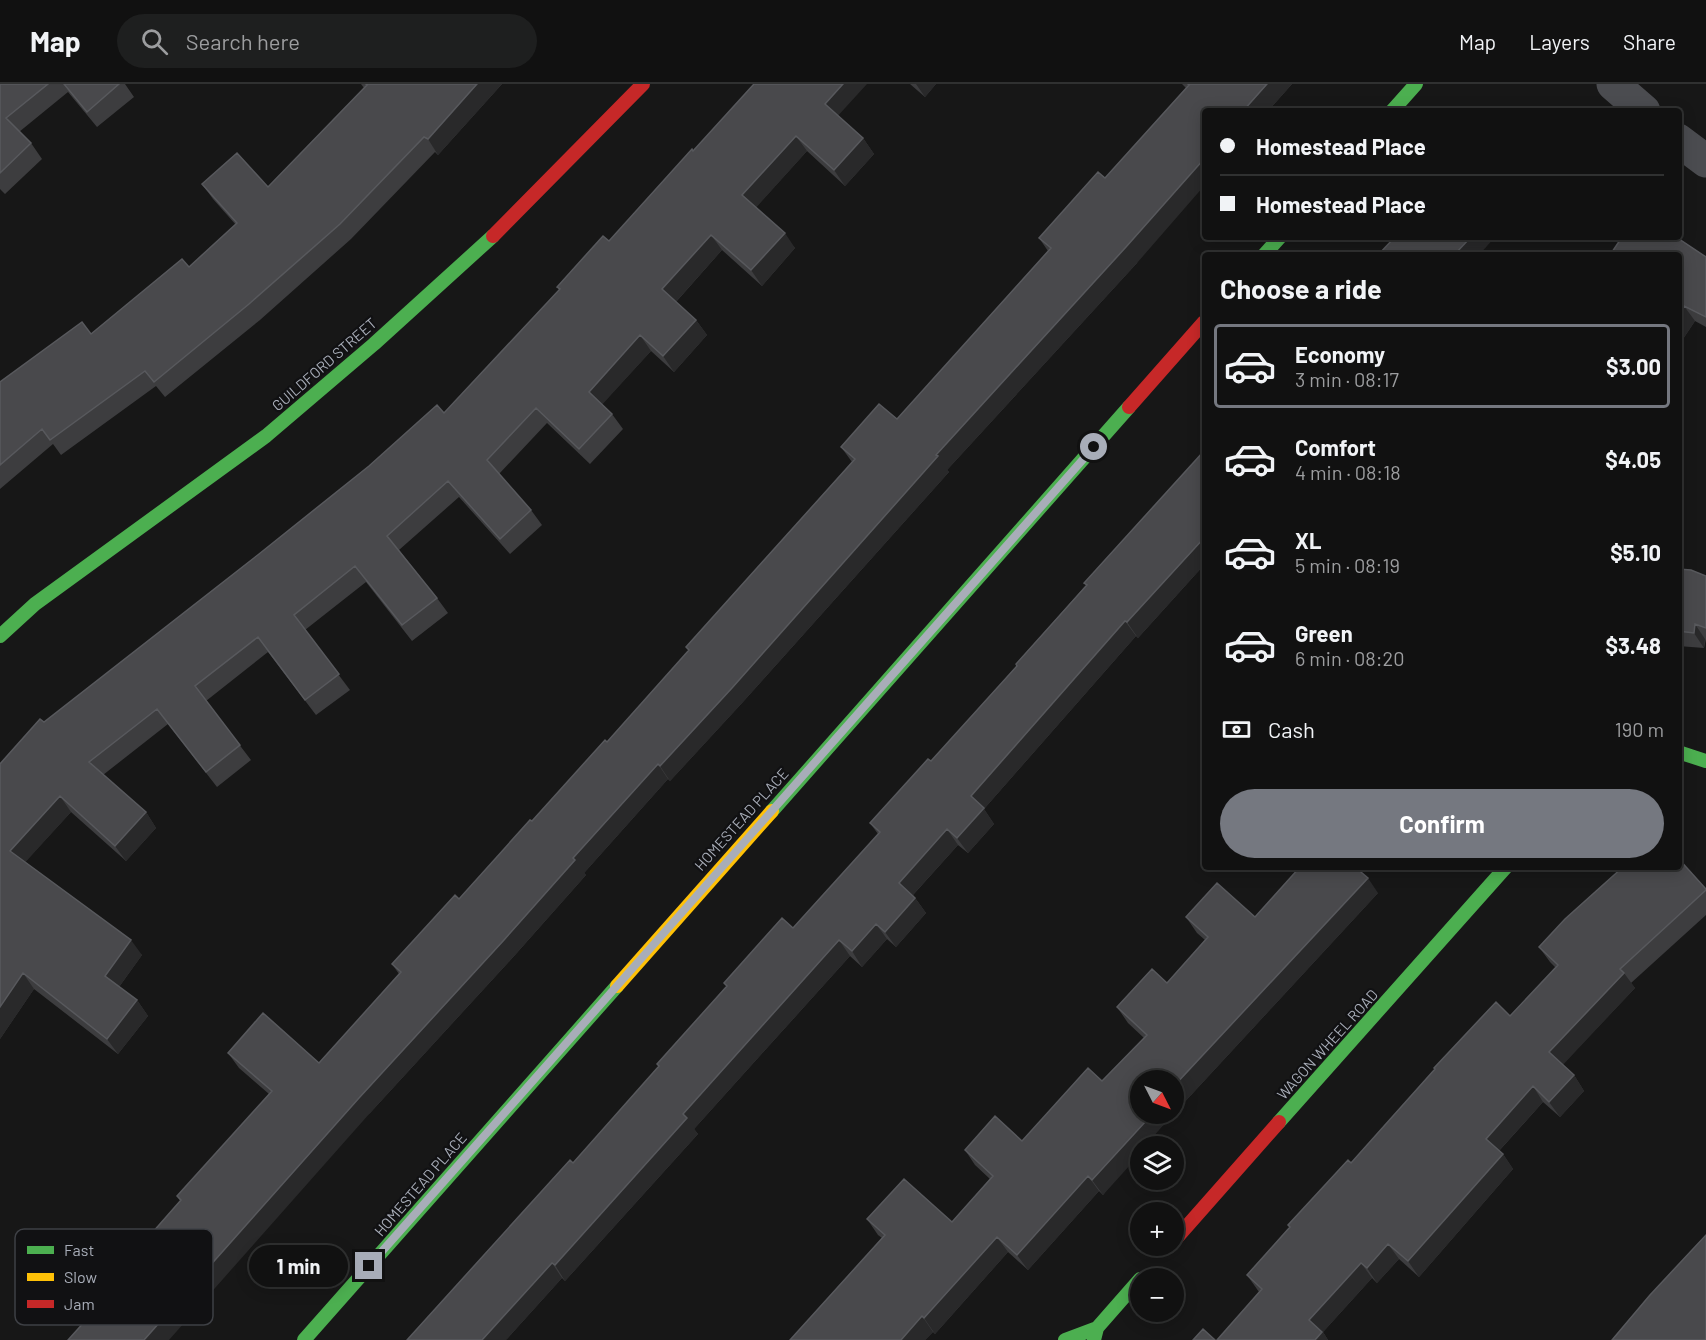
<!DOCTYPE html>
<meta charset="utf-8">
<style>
:root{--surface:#111;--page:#1e1f1f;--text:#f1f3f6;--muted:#9c9d9f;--line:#303131;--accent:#757880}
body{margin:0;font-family:Barlow,sans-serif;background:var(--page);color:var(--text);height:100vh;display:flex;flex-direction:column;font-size:22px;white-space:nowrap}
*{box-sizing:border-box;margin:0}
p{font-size:20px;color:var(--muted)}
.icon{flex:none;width:33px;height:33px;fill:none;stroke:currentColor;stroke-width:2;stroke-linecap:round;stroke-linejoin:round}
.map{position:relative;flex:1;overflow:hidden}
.details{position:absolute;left:1202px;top:168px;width:480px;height:618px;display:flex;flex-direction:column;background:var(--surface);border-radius:6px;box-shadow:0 3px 15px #0003,0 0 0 2px var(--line)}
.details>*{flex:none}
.guide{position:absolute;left:1202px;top:24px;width:480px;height:132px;border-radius:6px;box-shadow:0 3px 15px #0003,0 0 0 2px var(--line);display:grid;align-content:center;height:132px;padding:0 18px;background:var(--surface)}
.needle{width:39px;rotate:132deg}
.fabs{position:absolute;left:1130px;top:986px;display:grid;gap:12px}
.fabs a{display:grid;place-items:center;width:54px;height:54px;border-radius:50%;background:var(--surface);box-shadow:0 3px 15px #0003,0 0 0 2px var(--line);font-size:30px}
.end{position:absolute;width:27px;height:27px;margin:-14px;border:8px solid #a8adb8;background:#111;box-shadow:0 0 0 3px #111}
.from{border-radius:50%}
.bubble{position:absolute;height:42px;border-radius:21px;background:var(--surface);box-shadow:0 3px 15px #0003,0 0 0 2px var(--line);font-size:20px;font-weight:700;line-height:42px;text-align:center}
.guide b{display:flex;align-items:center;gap:21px;height:57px;font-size:22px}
.guide b+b{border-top:2px solid var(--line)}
.guide i{width:15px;height:15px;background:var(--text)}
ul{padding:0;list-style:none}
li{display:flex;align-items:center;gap:18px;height:84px;margin:0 12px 9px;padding:0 6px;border:3px solid transparent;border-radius:6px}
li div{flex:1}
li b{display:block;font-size:22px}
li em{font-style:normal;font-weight:700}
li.active{border-color:var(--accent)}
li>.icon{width:54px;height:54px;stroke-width:1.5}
h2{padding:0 18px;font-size:27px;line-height:72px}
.pay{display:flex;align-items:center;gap:15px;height:66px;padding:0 18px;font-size:22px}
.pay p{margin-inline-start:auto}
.action{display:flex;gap:12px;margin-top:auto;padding:12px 18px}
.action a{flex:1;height:69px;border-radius:36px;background:var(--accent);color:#fff;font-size:24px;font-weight:700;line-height:69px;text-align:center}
header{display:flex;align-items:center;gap:36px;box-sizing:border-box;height:84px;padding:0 30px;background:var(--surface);border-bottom:2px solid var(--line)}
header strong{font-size:28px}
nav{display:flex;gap:33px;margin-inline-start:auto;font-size:21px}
.search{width:420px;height:54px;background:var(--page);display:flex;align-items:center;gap:15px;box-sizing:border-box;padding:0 21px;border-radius:33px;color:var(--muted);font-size:22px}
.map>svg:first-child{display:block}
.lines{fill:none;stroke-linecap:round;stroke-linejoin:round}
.street{stroke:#4b4c50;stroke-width:33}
.fast{stroke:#4caf50;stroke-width:14}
.slow{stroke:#ffc107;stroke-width:14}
.jam{stroke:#c62828;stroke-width:14}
.wall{fill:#3d3d3f}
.shaded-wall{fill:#29292a}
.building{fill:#49494c;stroke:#58595d;stroke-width:1.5}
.route{stroke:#a8adb8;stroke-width:8}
.labels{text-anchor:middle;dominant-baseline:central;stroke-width:4.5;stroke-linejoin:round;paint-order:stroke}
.street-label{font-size:15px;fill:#a8adb8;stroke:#111113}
.key{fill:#111113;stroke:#3e4045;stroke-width:1.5}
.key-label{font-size:16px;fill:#a8adb8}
</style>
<header>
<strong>Map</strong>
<div class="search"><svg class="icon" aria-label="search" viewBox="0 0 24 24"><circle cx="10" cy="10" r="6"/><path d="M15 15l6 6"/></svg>Search here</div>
<nav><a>Map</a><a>Layers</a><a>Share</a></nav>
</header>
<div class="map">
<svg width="1706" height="1256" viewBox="0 0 1706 1256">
<rect width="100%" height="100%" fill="#171717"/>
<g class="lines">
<path class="street" d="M1613,0L1644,27
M1678,56L1706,77"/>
<path class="fast" d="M1392,27L1416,0
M1264,171L1280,153
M0,552L35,520L266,352L374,260L493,152
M1678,668L1706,677
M772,727L1129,323
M1279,1038L1506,783
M304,1256L617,902
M1065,1256L1097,1244
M1094,1256L1097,1244L1140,1195"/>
<path class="slow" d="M617,902L772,727"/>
<path class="jam" d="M493,152L643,0
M1129,323L1204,238
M1173,1158L1279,1038"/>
</g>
<path class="wall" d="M0,0H125L134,13L97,43L68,8L19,48L31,59L42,75L5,110L0,105Z
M361,0H502L438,71L435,68L351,155L260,236L165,313L156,302L61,371L53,360L0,405V298L91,250L189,183L236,141L213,115L202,100L268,103L364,4Z
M910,0H936L925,13Z
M1182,0H1292L1268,27H1204L1137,179L947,386L949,388L742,619L670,697L668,695L584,789L586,791L515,871L370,1029L113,1206L108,1199L180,1117L177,1112L269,1010L239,984L228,969L319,979L399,890L392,880L459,815L607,658L689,567L686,563L852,378L841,363L897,335L1048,167L1039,154L1105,94L1186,4Z
M838,32L863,54L874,70L845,102L807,67L756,123L795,164L762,202L722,166L676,218L696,236L707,251L674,288L651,267L602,320L612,330L623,345L590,380L547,339L499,390L531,426L542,441L510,470L459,413L399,466L437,514L448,529L412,557L366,498L305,546L350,606L316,631L268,568L206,617L251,676L217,703L168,640L103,691L146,728L156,744L126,777L71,728L25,778L142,871L119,903L137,916L148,932L118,970L34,905L0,955V680L44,638L444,329L559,206L557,203L609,157L693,67Z
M1678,171L1706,173V243L1695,237L1683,255L1678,252Z
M1204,367V481L1138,554L1136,552L984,725L994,740L968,769L958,761L913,811L926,829L896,863L887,855L862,883L850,872L694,1045L698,1050L565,1197L562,1194L506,1256L573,1079L659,983L657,980L727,903L724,899L793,844L878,750L870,739L931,677L1017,582L1016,580L1086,501L1084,499Z
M1678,485L1706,492V555L1704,564L1678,562Z
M1706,805V831L1631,899L1635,904L1562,981L1574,991L1584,1007L1560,1033L1543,1018L1499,1067L1503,1070L1513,1085L1419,1193L1399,1175L1377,1199L1372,1194L1323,1248L1328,1256H1217L1259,1208L1247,1191L1290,1144L1288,1141L1351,1079L1510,932L1556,884L1550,878L1539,863Z
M1378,809L1155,1050L1156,1052L1147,1062H1140L1103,1111L1099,1107L1028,1186L1008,1168L935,1250L933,1248L925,1256H790L882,1154L878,1151L867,1135L952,1138L990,1095L975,1081L965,1066L1022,1057L1102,997L1144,954L1128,939L1117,923L1167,899L1205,856L1197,849L1186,833H1255Z"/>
<path class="shaded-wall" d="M477,0H502L438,71L428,55Z
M843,0H867L835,35L825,20Z
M916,0H936L925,13Z
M1267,0H1292L1268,27H1243Z
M796,52L807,67L753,127L742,111Z
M863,54L874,70L845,102L834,86Z
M1204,75V102L1137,179L947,386L949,388L742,619L670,697L660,682L936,371Z
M785,149L795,164L762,202L751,186Z
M711,151L722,166L673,221L662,205Z
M1471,153H1495L1479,171H1454Z
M1684,222L1695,237L1683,255L1678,248V230Z
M696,236L707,251L674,288L663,272Z
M640,251L651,267L600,323L589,308Z
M1204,454V481L1138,554L1127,538Z
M1125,537L1136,552L984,725L994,740L968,769L957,754L971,712Z
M1695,540L1705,555L1704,564L1694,549Z
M658,680L668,695L584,789L586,791L515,871L370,1029L169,1256H144L359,1014Z
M60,712L71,728L21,783L10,767Z
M146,728L156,744L126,777L115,762Z
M947,745L958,761L910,814L899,799Z
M1368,794L1378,809L1155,1050L1156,1052L1147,1062H1140V1070L1103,1111L1092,1096L1149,1029H1173V1003Z
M915,814L926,829L896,863L885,848Z
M876,840L887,855L862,883L852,867Z
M131,856L142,871L116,907L105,892Z
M839,856L850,872L694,1045L698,1050L565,1197L555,1181L683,1030Z
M23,889L34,905L0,955V923Z
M1624,889L1635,904L1560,984L1549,968Z
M137,916L148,932L118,970L107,955Z
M1574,991L1584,1007L1560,1033L1549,1018Z
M1533,1002L1543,1018L1496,1070L1486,1055Z
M1503,1070L1513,1085L1419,1193L1408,1177Z
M1088,1092L1099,1107L1028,1186L1017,1171Z
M997,1153L1008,1168L935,1250L924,1234Z
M1388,1160L1399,1175L1377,1199L1367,1184Z
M552,1179L562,1194L506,1256H482Z
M1361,1179L1372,1194L1323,1248L1328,1256H1315L1309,1236Z
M922,1232L933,1248L925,1256H901Z"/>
<path class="building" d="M0,0H48L6,34L31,59L0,89Z
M64,0H119L87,28Z
M366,0H477L428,55L424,53L340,140L249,220L154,298L145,287L50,356L42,345L0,381V298L82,238L91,250L182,175L189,183L237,139L202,100L237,69L268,103L367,1Z
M754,0H843L825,20L863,54L834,86L796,52L742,111L785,149L751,186L711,151L662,205L696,236L663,272L640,251L589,308L612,330L579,365L536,324L487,376L531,426L500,455L448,397L387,452L437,514L402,541L355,482L294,531L339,590L305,616L258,553L195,602L240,661L206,688L157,625L89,678L146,728L115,762L60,712L10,767L131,856L105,892L137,916L107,955L23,889L0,923V680L40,635L44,638L259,470L369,382L437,321L444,329L560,205L557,203L603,152L609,157L692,65L693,67Z
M1188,0H1267L1243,27H1204V75L1126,163L936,371L938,372L732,604L660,682L658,680L573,774L575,776L504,856L359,1014L144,1256H68L114,1205L108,1199L181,1116L177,1112L272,1007L228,969L263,929L319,979L401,888L392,880L455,811L459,815L530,736L532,737L605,656L607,658L689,566L686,563L855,375L841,363L879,320L897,335L1051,164L1039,154L1098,88L1105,94L1189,1Z
M1395,153H1471L1454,171H1378Z
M1622,153H1676L1706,173V233L1684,222L1678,230V171H1610Z
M1204,367V454L1127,538L1125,537L971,712L984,724L957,754L947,745L899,799L915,814L885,848L876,840L852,867L839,856L683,1030L687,1034L555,1181L552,1179L482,1256H407L570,1076L573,1079L659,982L657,980L727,902L724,899L782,834L793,844L880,748L870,739L928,675L931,677L1017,582L1016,580L1087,501L1084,499Z
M1678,485L1691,486L1706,492V544L1695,540L1694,549L1678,547Z
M1678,774L1706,805V806L1620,885L1624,889L1549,968L1574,991L1549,1018L1533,1002L1486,1055L1503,1070L1408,1177L1388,1160L1367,1184L1361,1179L1309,1236L1322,1248L1315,1256H1217L1262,1205L1247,1191L1290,1143L1288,1141L1348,1076L1351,1079L1435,985L1434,984L1496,918L1510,932L1558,881L1539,863L1565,835L1623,783H1678Z
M1300,783H1355L1368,794L1173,1003V996H1140V1029H1149L1144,1035L1146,1037L1092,1096L1088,1092L1017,1171L997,1153L924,1234L922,1232L901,1256H790L885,1151L867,1135L904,1095L952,1138L993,1092L965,1066L995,1032L1022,1057L1088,984L1102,997L1147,951L1117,923L1152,885L1167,899L1208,853L1186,833L1217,799L1255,833Z
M1706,1151V1254L1705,1256H1612L1650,1211Z
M1203,1245L1215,1256H1193Z"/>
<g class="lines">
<path class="route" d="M369,1182L1094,363"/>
</g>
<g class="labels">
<g class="street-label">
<text transform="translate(324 280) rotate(-41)">GUILDFORD STREET</text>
<text transform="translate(741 735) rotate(-48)">HOMESTEAD PLACE</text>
<text transform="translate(1327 960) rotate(-48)">WAGON WHEEL ROAD</text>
<text transform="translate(420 1100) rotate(-49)">HOMESTEAD PLACE</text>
</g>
</g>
<rect x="15" y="1145" width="198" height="96" rx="9" class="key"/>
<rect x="27" y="1162" width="27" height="8" fill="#4caf50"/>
<rect x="27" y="1189" width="27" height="8" fill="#ffc107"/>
<rect x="27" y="1216" width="27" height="8" fill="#c62828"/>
<g class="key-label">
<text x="64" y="1172">Fast</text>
<text x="64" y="1199">Slow</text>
<text x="64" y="1226">Jam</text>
</g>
</svg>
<div class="fabs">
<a><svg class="needle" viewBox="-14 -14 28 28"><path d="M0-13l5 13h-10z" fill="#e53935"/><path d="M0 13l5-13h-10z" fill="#9c9d9f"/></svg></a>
<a><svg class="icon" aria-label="layers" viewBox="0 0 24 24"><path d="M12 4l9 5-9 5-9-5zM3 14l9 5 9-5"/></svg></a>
<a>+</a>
<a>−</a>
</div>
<i class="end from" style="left:1094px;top:363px"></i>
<i class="end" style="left:369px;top:1182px"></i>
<div class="bubble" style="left:249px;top:1161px;width:99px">1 min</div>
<div class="guide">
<b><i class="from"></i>Homestead Place</b>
<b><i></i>Homestead Place</b>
</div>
<section class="details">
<h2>Choose a ride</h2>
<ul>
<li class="active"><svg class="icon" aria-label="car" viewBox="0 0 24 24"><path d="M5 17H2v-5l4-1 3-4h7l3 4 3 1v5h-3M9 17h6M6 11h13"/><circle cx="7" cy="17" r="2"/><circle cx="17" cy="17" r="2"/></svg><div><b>Economy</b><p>3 min · 08:17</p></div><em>$3.00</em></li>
<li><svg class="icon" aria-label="car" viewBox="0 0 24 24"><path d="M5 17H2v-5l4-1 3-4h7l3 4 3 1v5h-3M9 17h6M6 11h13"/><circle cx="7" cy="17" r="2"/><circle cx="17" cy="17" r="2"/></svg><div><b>Comfort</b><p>4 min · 08:18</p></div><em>$4.05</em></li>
<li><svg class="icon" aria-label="car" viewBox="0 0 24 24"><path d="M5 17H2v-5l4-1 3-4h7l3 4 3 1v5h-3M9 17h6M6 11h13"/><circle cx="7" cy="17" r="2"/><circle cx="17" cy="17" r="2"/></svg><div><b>XL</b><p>5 min · 08:19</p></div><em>$5.10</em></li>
<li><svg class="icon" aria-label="car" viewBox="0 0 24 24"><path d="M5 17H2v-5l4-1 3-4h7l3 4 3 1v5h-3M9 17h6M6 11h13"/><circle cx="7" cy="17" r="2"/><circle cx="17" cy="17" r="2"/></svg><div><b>Green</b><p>6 min · 08:20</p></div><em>$3.48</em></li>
</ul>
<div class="pay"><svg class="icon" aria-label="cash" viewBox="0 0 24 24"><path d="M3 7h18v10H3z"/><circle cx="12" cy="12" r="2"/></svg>Cash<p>190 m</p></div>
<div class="action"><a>Confirm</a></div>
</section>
</div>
